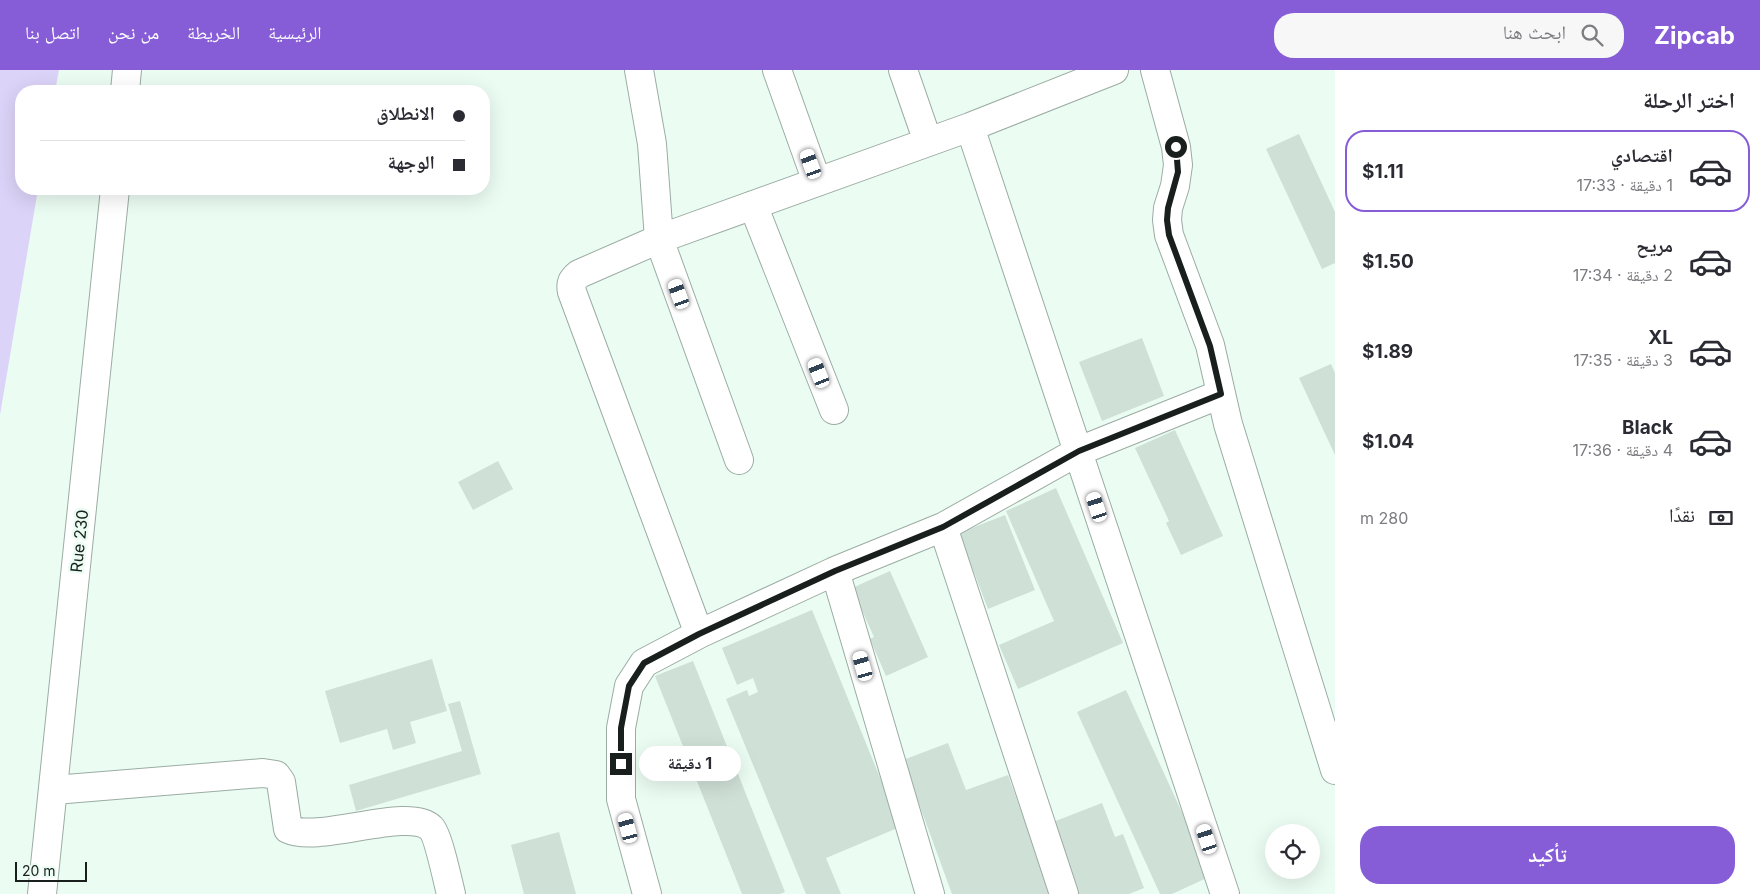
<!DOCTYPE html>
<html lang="ar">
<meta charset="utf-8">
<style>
:root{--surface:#fff;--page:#f7f7f7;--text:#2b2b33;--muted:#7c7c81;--line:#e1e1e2;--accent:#865dd7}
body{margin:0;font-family:Inter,"Noto Naskh Arabic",sans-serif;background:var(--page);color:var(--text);direction:rtl;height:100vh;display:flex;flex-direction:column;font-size:19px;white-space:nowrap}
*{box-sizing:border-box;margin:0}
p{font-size:16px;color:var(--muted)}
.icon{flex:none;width:28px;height:28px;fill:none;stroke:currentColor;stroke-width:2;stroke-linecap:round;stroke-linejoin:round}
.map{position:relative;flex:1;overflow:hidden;direction:ltr}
.panel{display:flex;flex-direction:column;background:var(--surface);width:425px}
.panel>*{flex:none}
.banner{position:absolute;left:15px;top:15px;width:475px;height:110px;border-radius:20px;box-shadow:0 5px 20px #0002;direction:rtl;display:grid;align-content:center;height:110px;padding:0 25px;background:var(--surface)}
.fabs{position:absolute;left:1265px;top:754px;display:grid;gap:10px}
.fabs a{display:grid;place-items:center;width:55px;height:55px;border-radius:50%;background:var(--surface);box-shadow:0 5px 20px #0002;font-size:25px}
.scale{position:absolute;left:15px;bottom:12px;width:72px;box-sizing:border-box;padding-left:5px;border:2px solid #191f1c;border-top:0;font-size:14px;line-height:18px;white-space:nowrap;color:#191f1c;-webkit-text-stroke:4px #ebfcf3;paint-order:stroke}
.end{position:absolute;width:22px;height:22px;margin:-11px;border:6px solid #191f1c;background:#fff;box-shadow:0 0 0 2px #fff}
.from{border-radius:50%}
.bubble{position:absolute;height:35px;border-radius:18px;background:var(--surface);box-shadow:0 5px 20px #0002;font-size:16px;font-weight:700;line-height:35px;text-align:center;direction:rtl}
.car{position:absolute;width:15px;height:30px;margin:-15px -8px;border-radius:6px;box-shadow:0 0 4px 1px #0007;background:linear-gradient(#fff 24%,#345 0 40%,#fff 0 76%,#345 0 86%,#fff 0)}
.banner b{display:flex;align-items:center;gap:18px;height:48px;font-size:19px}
.banner b+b{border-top:1px solid var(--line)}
.banner i{width:12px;height:12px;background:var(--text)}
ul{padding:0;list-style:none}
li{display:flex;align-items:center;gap:15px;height:82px;margin:0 10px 8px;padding:0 15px;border:2px solid transparent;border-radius:20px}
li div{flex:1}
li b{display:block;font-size:19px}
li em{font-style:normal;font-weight:700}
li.current{border-color:var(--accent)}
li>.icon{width:45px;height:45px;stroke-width:1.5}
h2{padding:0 25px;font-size:22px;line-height:60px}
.pay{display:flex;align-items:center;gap:12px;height:55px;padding:0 25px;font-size:19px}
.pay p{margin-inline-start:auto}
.action{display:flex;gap:10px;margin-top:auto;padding:10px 25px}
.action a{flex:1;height:58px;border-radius:20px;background:var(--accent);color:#fff;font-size:20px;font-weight:700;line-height:58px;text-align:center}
header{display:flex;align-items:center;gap:30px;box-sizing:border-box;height:70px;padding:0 25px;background:var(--accent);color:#fff}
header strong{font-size:24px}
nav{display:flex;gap:28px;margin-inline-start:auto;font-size:18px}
.search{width:350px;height:45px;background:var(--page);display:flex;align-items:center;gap:12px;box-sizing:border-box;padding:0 18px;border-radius:20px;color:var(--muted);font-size:19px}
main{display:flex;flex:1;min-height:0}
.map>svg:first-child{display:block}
.green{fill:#dcd3f8}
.building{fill:#cfe0d7}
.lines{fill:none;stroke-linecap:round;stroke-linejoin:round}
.minor-casing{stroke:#9baca3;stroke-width:30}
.minor{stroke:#fff;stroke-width:28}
.route{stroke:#191f1c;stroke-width:6}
.labels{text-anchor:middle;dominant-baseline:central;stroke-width:5;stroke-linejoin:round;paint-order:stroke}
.street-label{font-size:16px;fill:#191f1c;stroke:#ebfcf3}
</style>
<header>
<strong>Zipcab</strong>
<div class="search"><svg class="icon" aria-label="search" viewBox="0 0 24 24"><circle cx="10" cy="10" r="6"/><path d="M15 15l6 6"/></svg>ابحث هنا</div>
<nav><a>الرئيسية</a><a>الخريطة</a><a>من نحن</a><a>اتصل بنا</a></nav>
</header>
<main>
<section class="panel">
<h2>اختر الرحلة</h2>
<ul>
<li class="current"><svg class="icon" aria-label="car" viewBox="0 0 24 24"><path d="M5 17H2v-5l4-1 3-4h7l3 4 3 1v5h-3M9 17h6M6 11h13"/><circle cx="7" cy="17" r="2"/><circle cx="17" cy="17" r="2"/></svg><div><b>اقتصادي</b><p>1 دقيقة · 17:33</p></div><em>$1.11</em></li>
<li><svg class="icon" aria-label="car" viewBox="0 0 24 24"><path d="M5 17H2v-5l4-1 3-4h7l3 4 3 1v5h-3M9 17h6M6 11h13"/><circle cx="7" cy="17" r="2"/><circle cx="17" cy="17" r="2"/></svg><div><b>مريح</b><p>2 دقيقة · 17:34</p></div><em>$1.50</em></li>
<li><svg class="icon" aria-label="car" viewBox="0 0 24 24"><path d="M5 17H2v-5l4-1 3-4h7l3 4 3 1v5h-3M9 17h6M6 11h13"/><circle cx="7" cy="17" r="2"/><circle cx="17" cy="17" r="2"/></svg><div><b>XL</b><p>3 دقيقة · 17:35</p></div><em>$1.89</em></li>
<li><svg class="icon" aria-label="car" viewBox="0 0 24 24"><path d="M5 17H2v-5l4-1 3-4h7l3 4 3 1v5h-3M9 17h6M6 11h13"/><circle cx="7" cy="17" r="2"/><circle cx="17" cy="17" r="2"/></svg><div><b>Black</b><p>4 دقيقة · 17:36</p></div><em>$1.04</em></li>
</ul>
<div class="pay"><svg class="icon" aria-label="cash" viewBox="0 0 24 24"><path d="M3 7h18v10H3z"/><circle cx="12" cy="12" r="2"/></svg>نقدًا<p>280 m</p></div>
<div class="action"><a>تأكيد</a></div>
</section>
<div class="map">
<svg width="1335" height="824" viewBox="0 0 1335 824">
<rect width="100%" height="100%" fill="#ebfcf3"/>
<path class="green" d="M0,0H59L55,21H21V119H38L0,345Z"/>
<path class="building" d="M1299,64L1335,142V193L1322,199L1266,79Z
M1142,268L1164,326L1102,351L1079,292Z
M1331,294L1335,303V385L1299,308Z
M1175,360L1223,466L1181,485L1166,453L1169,451L1135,378Z
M498,391L513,419L473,440L458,412Z
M1056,418L1123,573L1018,619L999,575L1054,551L1006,441Z
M1005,445L1035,520L988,539L959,463Z
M890,501L928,587L886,606L870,569L874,567L852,518Z
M812,540L900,757L826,788L841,824H806L726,629L747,620L749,626L758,622L753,608L737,615L722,578Z
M432,589L447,641L410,652L416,673L393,680L387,659L340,673L325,621Z
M693,591L785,822L780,824H742L655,606Z
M1126,620L1211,806L1172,824H1160L1077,642Z
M460,631L481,704L356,741L349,715L462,681L448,634Z
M948,673L966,720L1008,705L1051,824H952L903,690Z
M1102,733L1115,767L1123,764L1144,818L1129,824H1079L1053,752Z
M559,762L576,824H524L511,775Z"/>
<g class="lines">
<defs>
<path id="minor" d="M639,0L652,74L659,169L739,390
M777,0L817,112
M903,0L928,72
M1155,0L1176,77L1178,95L1175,116L1168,138L1167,150L1169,165L1210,275L1228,354L1335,700
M125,21L127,0
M970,57L1225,824
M753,135L834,340
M943,457L1064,824
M835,501L930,824
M699,564L572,222C570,213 572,210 579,204L659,169L970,57L1114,0
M54,720L263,703L276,705L281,712L288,759C319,774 408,736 431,758C438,765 448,812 451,824
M42,824L115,119
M647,824L621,729V658L629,616L644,593L699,564L835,501L943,457L1079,381L1221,324"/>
</defs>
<use href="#minor" class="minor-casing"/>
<use href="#minor" class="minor"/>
</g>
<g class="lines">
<path class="route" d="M621,694V658L629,616L644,593L699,564L835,501L943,457L1079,381L1221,324L1210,276L1169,165L1167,150L1168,138L1178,102L1176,77"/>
</g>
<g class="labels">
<g class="street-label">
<text transform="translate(79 471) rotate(-84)">Rue 230</text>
</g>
</g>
</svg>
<div class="fabs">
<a><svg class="icon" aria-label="locate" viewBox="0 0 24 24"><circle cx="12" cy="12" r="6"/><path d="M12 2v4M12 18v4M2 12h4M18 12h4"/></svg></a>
</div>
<div class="scale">20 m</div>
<i class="end from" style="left:1176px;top:77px"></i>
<i class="end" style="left:621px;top:694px"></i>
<div class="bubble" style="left:639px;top:676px;width:102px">1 دقيقة</div>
<i class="car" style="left:811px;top:94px;rotate:340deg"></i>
<i class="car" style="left:679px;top:224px;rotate:340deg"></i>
<i class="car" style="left:819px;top:303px;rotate:338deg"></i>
<i class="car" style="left:1097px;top:437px;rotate:342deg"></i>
<i class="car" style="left:863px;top:596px;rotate:344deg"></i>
<i class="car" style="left:628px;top:758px;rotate:345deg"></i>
<i class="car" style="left:1207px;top:769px;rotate:342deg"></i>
<div class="banner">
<b><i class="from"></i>الانطلاق</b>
<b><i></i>الوجهة</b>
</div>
</div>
</main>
